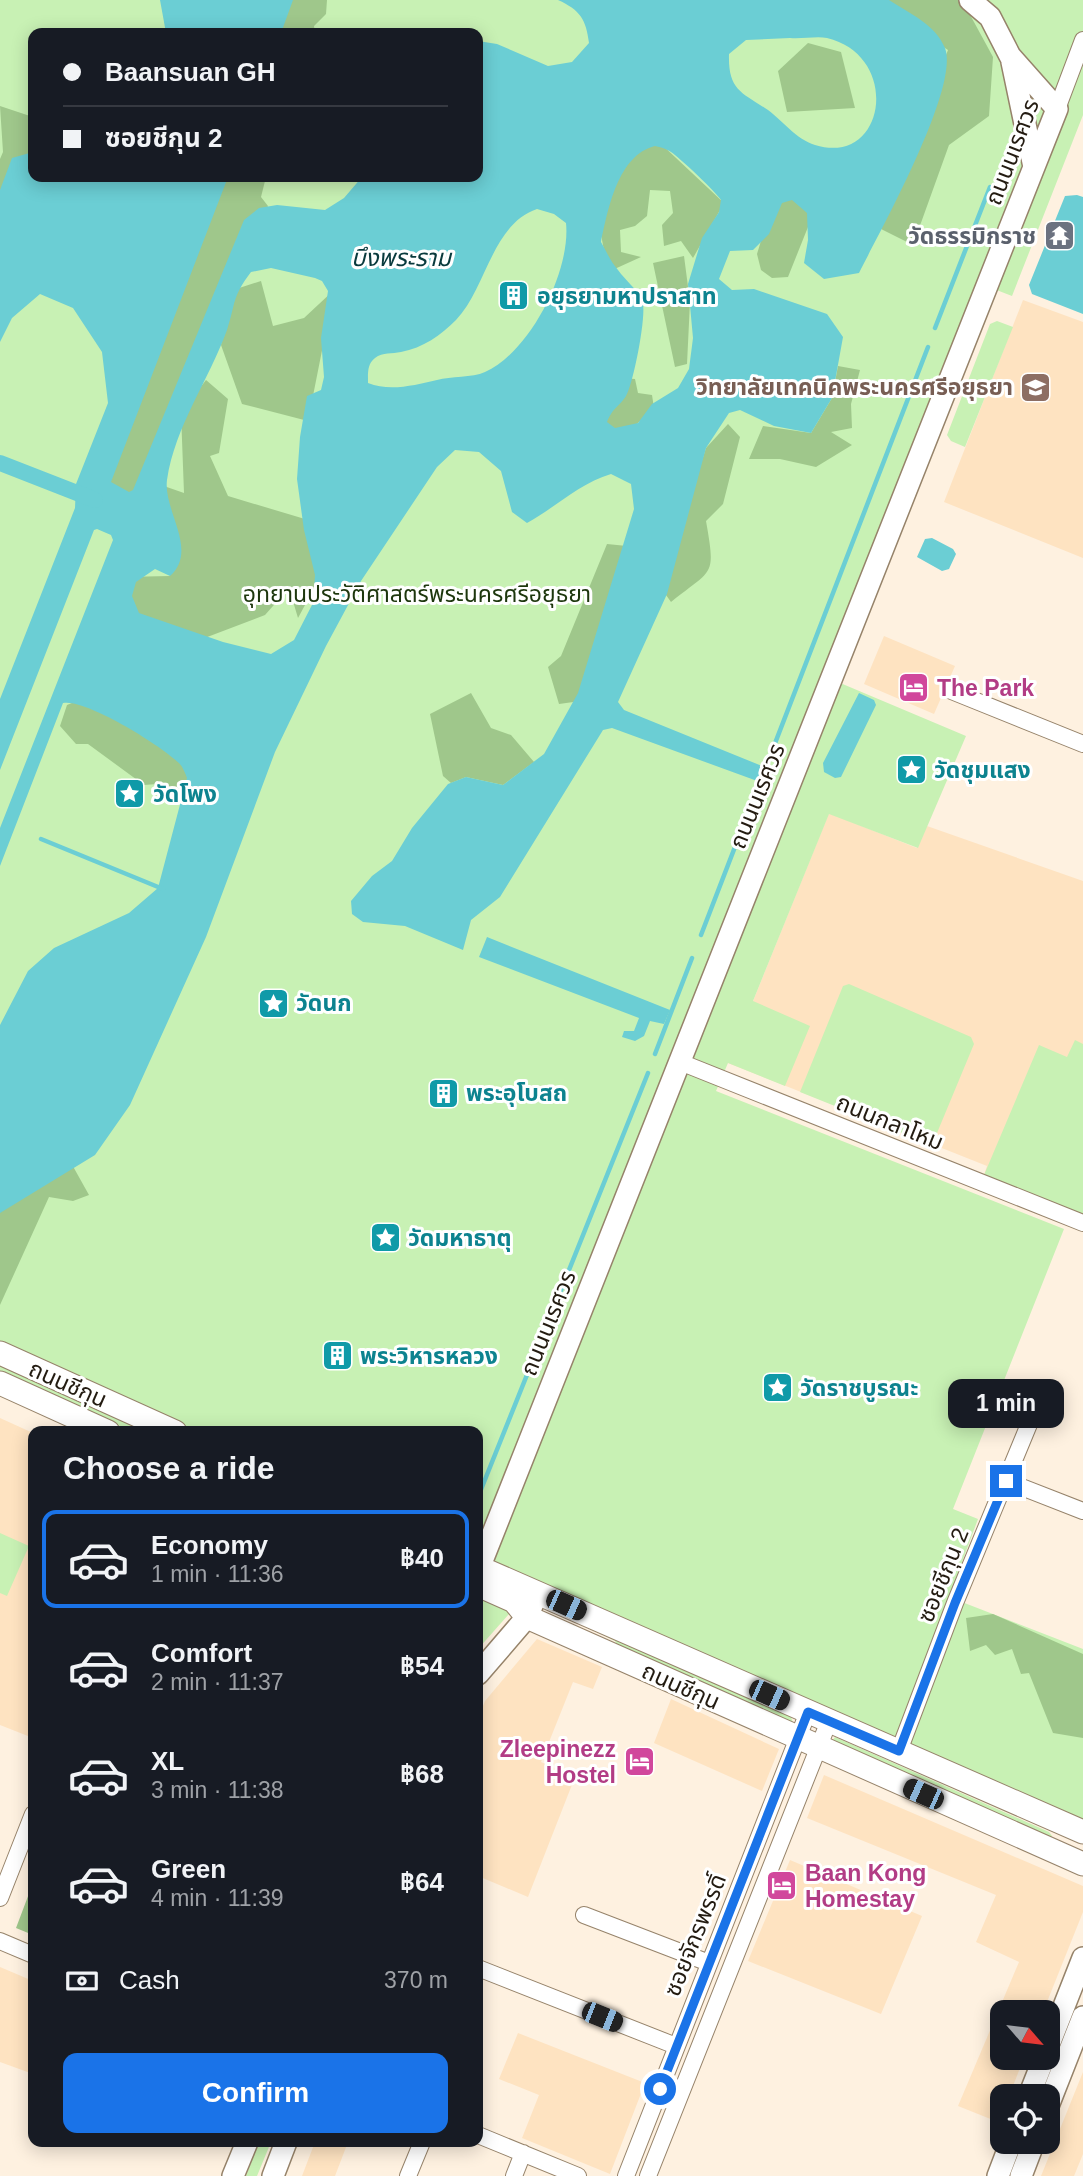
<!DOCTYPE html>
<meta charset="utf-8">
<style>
:root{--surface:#171b24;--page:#20242c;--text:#f1f3f6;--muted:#9ea1a6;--line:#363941;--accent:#1a73e8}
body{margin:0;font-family:Helvetica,"Noto Sans Thai",sans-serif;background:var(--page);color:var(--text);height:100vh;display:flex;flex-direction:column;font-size:26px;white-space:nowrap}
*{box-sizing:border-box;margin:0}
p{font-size:23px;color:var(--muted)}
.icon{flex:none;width:38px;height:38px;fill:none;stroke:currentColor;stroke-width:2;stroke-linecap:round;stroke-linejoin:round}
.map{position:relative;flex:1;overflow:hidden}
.side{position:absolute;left:28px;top:1426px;width:455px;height:721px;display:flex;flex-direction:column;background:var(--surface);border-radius:14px;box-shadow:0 4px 18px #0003}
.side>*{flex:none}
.hud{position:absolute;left:28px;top:28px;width:455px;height:154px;border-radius:14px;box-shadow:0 4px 18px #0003;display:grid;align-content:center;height:154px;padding:0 35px;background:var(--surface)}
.needle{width:46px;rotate:118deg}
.buttons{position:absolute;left:990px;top:2000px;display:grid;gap:14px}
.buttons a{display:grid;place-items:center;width:70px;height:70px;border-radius:14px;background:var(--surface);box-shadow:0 4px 18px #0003;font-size:35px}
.end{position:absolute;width:32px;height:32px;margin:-16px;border:9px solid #1a73e8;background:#fff;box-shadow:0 0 0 4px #fff}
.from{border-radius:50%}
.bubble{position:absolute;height:49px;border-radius:14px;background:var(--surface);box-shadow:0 4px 18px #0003;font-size:23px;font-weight:700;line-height:49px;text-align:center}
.car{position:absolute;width:21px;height:42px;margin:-21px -10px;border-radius:9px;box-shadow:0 0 5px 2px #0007;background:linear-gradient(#222 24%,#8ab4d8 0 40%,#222 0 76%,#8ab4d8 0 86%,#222 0)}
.hud b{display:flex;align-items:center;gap:24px;height:66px;font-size:26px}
.hud b+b{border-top:2px solid var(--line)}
.hud i{width:18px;height:18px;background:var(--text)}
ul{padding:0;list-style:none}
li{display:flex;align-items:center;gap:21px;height:98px;margin:0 14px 10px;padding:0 21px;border:4px solid transparent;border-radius:14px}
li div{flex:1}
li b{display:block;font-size:26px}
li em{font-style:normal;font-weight:700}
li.selected{border-color:var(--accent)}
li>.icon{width:63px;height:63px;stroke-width:1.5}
h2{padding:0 35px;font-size:32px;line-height:84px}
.pay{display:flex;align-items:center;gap:18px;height:77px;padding:0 35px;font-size:26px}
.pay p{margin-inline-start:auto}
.action{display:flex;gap:14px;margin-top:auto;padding:14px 35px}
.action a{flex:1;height:80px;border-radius:14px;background:var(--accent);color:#fff;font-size:28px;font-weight:700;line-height:80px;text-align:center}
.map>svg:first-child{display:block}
.built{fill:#fee3c1}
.green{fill:#c8f1b4;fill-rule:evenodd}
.forest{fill:#9fc78b}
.water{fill:#6bced4;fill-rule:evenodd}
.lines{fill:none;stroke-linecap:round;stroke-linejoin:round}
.stream{stroke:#6bced4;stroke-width:4.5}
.canal{stroke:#6bced4;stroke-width:16}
.minor-casing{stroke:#96836a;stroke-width:18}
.tertiary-casing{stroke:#96836a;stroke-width:24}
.secondary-casing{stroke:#96836a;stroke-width:25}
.minor{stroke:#fff;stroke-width:16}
.tertiary{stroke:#fff;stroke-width:21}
.secondary{stroke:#fff;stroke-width:23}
.route{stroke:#1a73e8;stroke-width:9}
.labels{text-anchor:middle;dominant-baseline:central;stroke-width:6;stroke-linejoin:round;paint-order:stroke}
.street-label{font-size:23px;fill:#231b11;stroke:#fff}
.worship-label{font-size:23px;font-weight:bold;fill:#5b616d;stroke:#fff;text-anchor:end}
.culture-label{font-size:23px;font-weight:bold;fill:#0d838f;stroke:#fff;text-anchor:start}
.education-label{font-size:23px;font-weight:bold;fill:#785e54;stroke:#fff;text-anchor:end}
.park-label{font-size:23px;fill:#1d370d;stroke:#fff}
.hotel-label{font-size:23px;font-weight:bold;fill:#b23c85;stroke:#fff;text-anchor:start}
.water-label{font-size:24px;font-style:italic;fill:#093a3d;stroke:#fff}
</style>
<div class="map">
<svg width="1083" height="2176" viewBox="0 0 1083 2176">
<rect width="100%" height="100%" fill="#fef1e0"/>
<path class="built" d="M1023,300L1083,322V558L944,502Z
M884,636L955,666L934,714L864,684Z
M829,813L917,848L927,826L1083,881V1215L984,1175L987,1166L728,1063Z
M0,1418L33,1433V1738L0,1725Z
M537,1639L602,1667L593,1689L573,1682L541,1762L575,1777L528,1897L478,1876V1718L485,1701Z
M671,1699L779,1749L762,1791L654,1743Z
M824,1775L1083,1886V1912L1043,2012H1003V2058H1024L1009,2096H1003V2111L998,2122L958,2106L1019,1962L976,1942L996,1895L807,1818Z
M790,1860L922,1916L881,2014L748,1961Z
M0,1967L33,1981V2074L0,2062Z
M518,2033L645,2083L610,2174L522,2138L539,2095L499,2079Z
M1083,2072V2154L1074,2176H1041Z
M315,2142H348L335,2176H302Z"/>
<path class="green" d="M0,0H1083V115L1012,296L981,284L826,677L966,736L918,848L829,814L753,1001L810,1026L785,1086L728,1063L716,1091L1064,1229L953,1509L978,1519L949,1597L1083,1649V1822L478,1556V1432L197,1431L0,1344ZM33,33H478V177H33Z
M997,321L1013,327L965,447L951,441L947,435L990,324Z
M849,984L971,1037L974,1044L932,1145L800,1092L843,986Z
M1075,1040L1083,1044V1215L984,1175L1039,1045L1067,1057Z
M0,1364L151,1431H131L0,1373Z
M0,1533L29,1546L7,1596L0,1593Z
M478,1593L509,1609V1614L478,1649Z
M555,1611L791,1717L793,1723L620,1650L615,1641Z
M835,1737L1049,1832L1052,1836L1051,1838L832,1741Z
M259,2142H271L257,2176H246Z"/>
<path class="forest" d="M272,0H327L326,14L314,26L315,33H255Z
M872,0H962L993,57L989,116L949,145L913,245L877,227L948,50Z
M808,43L841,52L855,108L787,112L778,71Z
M0,106L33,117L31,152L0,226V159L3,152Z
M659,142L724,203L693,258L681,241L664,246L662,225L673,213L670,191L650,190L647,216L635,226L620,230L621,252L641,257L608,272L597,213L632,151Z
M208,177H266L261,197L268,206L233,290L261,281L273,326L304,318L334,290L308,421L242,404L221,345L231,296L184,409L206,380L228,399L219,453L210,456L228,496L345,531L298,618L289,588L265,615L202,639L140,618L123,577L170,576L161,485L184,493L181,413L147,492L84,500Z
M792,191L805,198L810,222L788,277L772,278L761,270L757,254L770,211Z
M684,256L690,302L687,364L675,367L653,263Z
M838,366L860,370L851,404L852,428L831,432L852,445L816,467L780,459H749L763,426L811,433L832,398Z
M623,378L635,379L638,393L652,395L654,408L613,446L593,425Z
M728,424L740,437L723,504L706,521C716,578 713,568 671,602L661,588L706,448Z
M607,544L627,546L602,698L559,704L548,667L561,656Z
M471,693L491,728L511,735L534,762L503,785L466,777L451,783L443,776L430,714Z
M84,698L195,767V796L176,805L164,801L157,784L144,785L88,744H76L60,726L67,705Z
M70,1161L89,1195L73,1201L49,1197L0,1305V1195Z
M993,1614L1083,1654V1738L1053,1733L1029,1673L1021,1674L1012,1649L995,1655L986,1645L970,1651L966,1618Z
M33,1883V1935L16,1928Z"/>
<path class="water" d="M160,0H293L281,33H166Z
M558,0H889C910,14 935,24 945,48C960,88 879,233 859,273L824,279L804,263L808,240L807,213L792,200L782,203L769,234L753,250L730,251L719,279L732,290L754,289L827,314L843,337L832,398L811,433L774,426L740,410L729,413L706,448L667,594L618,702L624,710L762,766L765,770L760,782L612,728L603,730L500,897L471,920L463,950L405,926L363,922L352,914L351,901L372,876L392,861L412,828L448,784L466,777L503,785L544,754L578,693L634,509L631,484L611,474C580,483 556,507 527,523L512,512L501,471L479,452L455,450L437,467L361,581L326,646L275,752L206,937L130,1105L95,1155L0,1213V1025L28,971L54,948L129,913L158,888L187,778C185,773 183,767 179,763C162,746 85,698 63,703L0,866V828L113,540L111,535L97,529L94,530L0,770V699L75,508L76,484L108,403L102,352L73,308L40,294L12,318L0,342V190L12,158L33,152V177H228L111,482L129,492L133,490L244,220L259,208L277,205L325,210L344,198L362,177H478V41L497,44L548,66L572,62L589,43C586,19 580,10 558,0ZM790,38C802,39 817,36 827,38C902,56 886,167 815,145C796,139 784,122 768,110C741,92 728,90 729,54L746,40ZM655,146C660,147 667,149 671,152C679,157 717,193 721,200L719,212L702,238L688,284L693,338L689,369L678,388L652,404L638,423L615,428L607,422C613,407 620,406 626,396C633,385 648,311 642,300C637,289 625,280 618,270C611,262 606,251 601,242C608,209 618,155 655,146ZM537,209L554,214L566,223C571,271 530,352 485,372C472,378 451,376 437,380C415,385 390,392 368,383C368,374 367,364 375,358C383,352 392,354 401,352C423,348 441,335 456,320C486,289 492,224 537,209ZM271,268L315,278L322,281L328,291L321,338L324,377L321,390L307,396L300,437L297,479L304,530L315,575L313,603L294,640L271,654L223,642L139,613L132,596L136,582L155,569L170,576C199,550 163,511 167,480C175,426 209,380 227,330C236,302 232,297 251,272Z
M1077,195L1083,197V314L1032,294L1029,285L1065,196Z
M932,538L953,549L956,554L949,569L942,571L917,557L925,539Z
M859,693L874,700L876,705L841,777L835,778L824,772L823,763Z
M487,937L670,1010L664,1024L650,1021L644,1036L635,1041L622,1037L624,1031H634L639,1018L479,957Z"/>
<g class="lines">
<path class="stream" d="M935,328L990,187
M41,839L163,889
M701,935L928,347
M655,1054L692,958
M478,1497L648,1073"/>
<path class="canal" d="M0,463L95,500"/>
<defs>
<path id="minor" d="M1057,109L1083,40
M949,690L1083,744
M680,1062L1083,1223
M1006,1481L1083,1511
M899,1751L955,1603L1032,1417
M0,1898L33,1814
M584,1915L709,1963
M0,1941L33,1955
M478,1968L676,2046
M478,2135L578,2176
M408,2176L422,2142
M514,2176L523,2153
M626,2176L808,1712
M648,2176L829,1721"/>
<path id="tertiary" d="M1012,62L1034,167
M478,1571L1057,109L1010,56L990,17L970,0
M478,1674L527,1617L534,1601
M1048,2047L1083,1958
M1029,2096L1044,2058
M1048,2106L1083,2017
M233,2176L247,2142
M273,2176L286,2142
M998,2176L1011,2142
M1021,2176L1034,2142"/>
<path id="secondary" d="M0,1353L175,1432
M0,1383L108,1432
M478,1567L1083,1832
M478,1585L514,1601L527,1617L1083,1864"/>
</defs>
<use href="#minor" class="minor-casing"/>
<use href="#tertiary" class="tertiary-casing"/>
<use href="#secondary" class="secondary-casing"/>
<use href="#minor" class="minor"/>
<use href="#tertiary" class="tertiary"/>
<use href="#secondary" class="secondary"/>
</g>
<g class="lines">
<path class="route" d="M660,2089L808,1712L899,1751L955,1603L1006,1481"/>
</g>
<defs>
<symbol id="temple-square" viewBox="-11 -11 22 22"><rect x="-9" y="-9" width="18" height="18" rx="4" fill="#6b7280" stroke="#fff"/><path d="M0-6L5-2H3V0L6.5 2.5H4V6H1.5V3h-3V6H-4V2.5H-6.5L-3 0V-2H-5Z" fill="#fff"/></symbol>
<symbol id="building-square" viewBox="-11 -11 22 22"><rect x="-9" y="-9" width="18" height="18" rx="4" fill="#0f9aa8" stroke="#fff"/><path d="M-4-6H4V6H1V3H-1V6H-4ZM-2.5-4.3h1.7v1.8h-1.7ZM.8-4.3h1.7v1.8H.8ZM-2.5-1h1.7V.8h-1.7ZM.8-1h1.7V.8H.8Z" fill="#fff"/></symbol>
<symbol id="university-square" viewBox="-11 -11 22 22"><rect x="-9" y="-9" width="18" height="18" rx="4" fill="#8d6e63" stroke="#fff"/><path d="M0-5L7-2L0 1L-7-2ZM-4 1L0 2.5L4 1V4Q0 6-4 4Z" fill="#fff"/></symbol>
<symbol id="hotel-square" viewBox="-11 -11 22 22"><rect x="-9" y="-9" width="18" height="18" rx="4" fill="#d1479c" stroke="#fff"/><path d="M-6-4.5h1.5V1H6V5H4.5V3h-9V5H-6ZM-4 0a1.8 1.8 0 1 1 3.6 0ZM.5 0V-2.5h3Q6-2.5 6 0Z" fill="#fff"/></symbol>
<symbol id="sight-square" viewBox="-11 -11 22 22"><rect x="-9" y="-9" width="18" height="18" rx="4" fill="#0f9aa8" stroke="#fff"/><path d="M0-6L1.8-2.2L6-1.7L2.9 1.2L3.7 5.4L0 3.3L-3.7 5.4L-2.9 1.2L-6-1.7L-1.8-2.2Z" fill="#fff"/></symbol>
</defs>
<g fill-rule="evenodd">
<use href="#temple-square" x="1042" y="218" width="35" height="35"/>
<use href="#building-square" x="496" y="278" width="35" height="35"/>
<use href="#university-square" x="1018" y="370" width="35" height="35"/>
<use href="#hotel-square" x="896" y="670" width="35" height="35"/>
<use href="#sight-square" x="894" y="752" width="35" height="35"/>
<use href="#sight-square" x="112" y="776" width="35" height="35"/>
<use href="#sight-square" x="256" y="986" width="35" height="35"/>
<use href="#building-square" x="426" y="1076" width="35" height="35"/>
<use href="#sight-square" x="368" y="1220" width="35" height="35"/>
<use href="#building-square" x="320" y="1338" width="35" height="35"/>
<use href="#sight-square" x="760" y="1370" width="35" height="35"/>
<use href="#hotel-square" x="622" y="1744" width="35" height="35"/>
<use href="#hotel-square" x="764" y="1868" width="35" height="35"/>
</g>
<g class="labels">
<g class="street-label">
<text transform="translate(1012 152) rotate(-69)">ถนนนเรศวร</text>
<text transform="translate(757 796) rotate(-68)">ถนนนเรศวร</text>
<text transform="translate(890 1122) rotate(22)">ถนนกลาโหม</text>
<text transform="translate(548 1323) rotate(-68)">ถนนนเรศวร</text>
<text transform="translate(68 1384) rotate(24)">ถนนชีกุน</text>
<text transform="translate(943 1575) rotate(-68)">ซอยชีกุน 2</text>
<text transform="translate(681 1686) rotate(24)">ถนนชีกุน</text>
<text transform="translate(695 1935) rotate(-68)">ซอยจักรพรรดิ์</text>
</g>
<g class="worship-label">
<text x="1036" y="236">วัดธรรมิกราช</text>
</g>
<g class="culture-label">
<text x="537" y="296">อยุธยามหาปราสาท</text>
<text x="934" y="770">วัดชุมแสง</text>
<text x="153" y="794">วัดโพง</text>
<text x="296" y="1003">วัดนก</text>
<text x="466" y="1093">พระอุโบสถ</text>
<text x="408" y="1238">วัดมหาธาตุ</text>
<text x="360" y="1356">พระวิหารหลวง</text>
<text x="800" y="1388">วัดราชบูรณะ</text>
</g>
<g class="education-label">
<text x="1013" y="387">วิทยาลัยเทคนิคพระนครศรีอยุธยา</text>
</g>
<g class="park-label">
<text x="417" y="594">อุทยานประวัติศาสตร์พระนครศรีอยุธยา</text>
</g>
<g class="hotel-label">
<text x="937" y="688">The Park</text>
<text x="616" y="1749" text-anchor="end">Zleepinezz<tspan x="616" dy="26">Hostel</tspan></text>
<text x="805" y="1873">Baan Kong<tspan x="805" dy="26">Homestay</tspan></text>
</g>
<g class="water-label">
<text x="401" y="257">บึงพระราม</text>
</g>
</g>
</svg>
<div class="buttons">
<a><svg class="needle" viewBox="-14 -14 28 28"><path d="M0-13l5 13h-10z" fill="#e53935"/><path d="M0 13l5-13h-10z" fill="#9ea1a6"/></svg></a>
<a><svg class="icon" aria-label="locate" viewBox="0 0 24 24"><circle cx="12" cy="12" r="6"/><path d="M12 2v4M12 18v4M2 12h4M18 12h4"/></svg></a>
</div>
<i class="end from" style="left:660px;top:2089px"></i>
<i class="end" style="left:1006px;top:1481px"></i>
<div class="bubble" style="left:948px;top:1379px;width:116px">1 min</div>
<i class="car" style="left:566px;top:1605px;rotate:114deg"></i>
<i class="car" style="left:769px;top:1695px;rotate:114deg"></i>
<i class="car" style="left:923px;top:1794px;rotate:294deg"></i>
<i class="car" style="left:602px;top:2017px;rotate:112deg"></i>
<div class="hud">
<b><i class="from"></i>Baansuan GH</b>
<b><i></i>ซอยชีกุน 2</b>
</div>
<section class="side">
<h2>Choose a ride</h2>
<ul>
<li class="selected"><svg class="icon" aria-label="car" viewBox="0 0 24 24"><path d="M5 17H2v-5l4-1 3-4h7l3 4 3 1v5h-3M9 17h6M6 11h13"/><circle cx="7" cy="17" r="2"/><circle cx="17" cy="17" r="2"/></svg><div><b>Economy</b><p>1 min · 11:36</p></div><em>฿40</em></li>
<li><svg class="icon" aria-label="car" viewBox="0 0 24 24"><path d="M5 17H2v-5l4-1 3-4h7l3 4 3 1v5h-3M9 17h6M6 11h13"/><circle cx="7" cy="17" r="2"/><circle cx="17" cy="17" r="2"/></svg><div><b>Comfort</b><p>2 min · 11:37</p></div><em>฿54</em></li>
<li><svg class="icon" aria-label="car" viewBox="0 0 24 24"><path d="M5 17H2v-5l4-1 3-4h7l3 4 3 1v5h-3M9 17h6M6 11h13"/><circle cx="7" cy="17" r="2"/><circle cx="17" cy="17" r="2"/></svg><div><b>XL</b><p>3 min · 11:38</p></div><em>฿68</em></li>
<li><svg class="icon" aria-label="car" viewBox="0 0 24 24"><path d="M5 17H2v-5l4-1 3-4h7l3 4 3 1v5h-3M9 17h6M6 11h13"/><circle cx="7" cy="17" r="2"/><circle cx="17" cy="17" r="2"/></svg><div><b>Green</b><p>4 min · 11:39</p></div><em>฿64</em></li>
</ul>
<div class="pay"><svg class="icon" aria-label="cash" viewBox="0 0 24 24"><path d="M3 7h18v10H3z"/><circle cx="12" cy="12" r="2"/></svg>Cash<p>370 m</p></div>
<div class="action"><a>Confirm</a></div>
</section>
</div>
